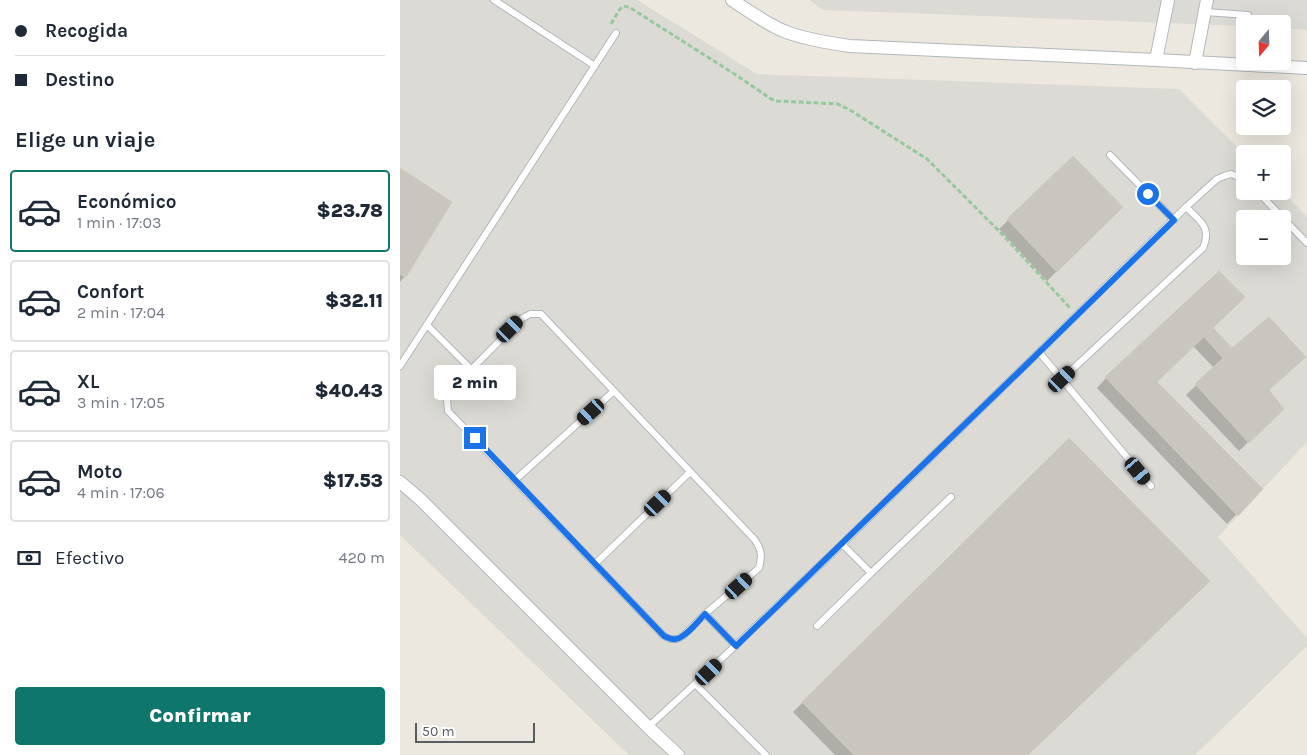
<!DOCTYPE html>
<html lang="es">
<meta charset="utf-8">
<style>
:root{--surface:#fff;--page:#f2f2f3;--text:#1f2937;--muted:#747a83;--line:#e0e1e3;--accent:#0f766e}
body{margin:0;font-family:Karla,sans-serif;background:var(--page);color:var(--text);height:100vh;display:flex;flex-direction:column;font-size:19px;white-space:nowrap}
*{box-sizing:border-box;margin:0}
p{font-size:16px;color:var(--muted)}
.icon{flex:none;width:28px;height:28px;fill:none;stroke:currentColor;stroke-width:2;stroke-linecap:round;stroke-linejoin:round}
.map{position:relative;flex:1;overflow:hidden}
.sheet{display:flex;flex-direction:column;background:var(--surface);width:400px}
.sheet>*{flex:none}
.hud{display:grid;align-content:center;height:110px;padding:0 15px;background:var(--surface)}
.needle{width:32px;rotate:199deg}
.tools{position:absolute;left:836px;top:15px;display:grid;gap:10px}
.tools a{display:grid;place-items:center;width:55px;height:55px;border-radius:5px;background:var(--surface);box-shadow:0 5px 20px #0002;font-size:25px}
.scale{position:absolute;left:15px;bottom:12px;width:120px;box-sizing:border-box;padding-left:5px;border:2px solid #585d61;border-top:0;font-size:14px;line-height:18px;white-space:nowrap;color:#585d61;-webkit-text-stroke:4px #fff;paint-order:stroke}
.end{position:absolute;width:22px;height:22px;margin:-11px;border:6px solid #1a73e8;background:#fff;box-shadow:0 0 0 2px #fff}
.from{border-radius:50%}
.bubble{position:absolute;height:35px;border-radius:5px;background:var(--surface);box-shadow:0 5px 20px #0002;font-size:16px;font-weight:800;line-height:35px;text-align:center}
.car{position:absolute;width:15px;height:30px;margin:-15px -8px;border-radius:6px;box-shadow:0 0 4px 1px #0007;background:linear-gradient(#222 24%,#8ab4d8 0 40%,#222 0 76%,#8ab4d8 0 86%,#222 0)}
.hud b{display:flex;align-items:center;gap:18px;height:48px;font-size:19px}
.hud b+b{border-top:1px solid var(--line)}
.hud i{width:12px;height:12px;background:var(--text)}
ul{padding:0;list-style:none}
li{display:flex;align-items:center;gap:15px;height:82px;margin:0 10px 8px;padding:0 5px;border:2px solid var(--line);border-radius:5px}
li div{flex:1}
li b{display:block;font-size:19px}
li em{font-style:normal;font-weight:800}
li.selected{border-color:var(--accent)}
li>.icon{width:45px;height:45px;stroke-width:1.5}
h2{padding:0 15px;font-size:22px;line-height:60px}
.pay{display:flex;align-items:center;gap:12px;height:55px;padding:0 15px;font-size:19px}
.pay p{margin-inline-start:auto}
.primary-button{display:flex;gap:10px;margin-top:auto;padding:10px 15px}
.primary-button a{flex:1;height:58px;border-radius:5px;background:var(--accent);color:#fff;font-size:20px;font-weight:800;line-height:58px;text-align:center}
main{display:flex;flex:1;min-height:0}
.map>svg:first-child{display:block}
.industrial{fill:#dcdad4;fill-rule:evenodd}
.shadow{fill:#0003}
.building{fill:#c9c5bf;stroke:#d1c9be}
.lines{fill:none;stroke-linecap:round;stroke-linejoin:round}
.lane-casing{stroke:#b2b7bb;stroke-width:8}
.street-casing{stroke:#b2b7bb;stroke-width:14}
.path{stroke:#95c99e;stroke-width:3;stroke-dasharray:5 2.5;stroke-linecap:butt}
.lane{stroke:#fff;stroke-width:6}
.street{stroke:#fff;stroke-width:12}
.route{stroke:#1a73e8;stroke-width:6}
</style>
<main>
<section class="sheet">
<div class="hud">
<b><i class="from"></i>Recogida</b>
<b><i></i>Destino</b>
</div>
<h2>Elige un viaje</h2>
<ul>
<li class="selected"><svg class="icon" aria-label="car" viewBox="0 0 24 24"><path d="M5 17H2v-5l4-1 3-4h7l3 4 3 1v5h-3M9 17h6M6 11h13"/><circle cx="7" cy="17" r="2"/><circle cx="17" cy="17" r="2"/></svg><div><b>Económico</b><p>1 min · 17:03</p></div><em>$23.78</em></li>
<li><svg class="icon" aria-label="car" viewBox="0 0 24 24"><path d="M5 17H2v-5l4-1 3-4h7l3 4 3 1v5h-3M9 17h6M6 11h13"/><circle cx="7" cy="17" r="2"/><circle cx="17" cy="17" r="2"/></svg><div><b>Confort</b><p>2 min · 17:04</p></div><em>$32.11</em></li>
<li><svg class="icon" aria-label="car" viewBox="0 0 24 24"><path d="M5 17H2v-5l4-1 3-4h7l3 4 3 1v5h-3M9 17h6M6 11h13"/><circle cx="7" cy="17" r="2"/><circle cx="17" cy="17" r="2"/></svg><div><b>XL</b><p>3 min · 17:05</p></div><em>$40.43</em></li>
<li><svg class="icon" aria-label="car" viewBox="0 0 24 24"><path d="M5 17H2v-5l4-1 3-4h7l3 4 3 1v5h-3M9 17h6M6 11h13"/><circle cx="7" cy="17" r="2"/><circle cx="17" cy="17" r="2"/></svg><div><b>Moto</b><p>4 min · 17:06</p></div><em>$17.53</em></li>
</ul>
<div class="pay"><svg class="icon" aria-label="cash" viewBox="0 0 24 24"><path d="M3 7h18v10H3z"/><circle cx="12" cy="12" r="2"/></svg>Efectivo<p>420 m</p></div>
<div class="primary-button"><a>Confirmar</a></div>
</section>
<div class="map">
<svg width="907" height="755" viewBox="0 0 907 755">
<rect width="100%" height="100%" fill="#ece8df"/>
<path class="industrial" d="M0,0H237L357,74L779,89L845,155V191H882L907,217V442L818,537L907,638V646L795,755H229L0,535ZM845,219H882V256H845Z
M409,0H907V30L883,28L882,24H845V26L424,10Z"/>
<path class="shadow" d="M672,158L721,207L647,281L599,229Z
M0,169L5,276L0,282Z
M811,329L832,350L882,409L839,451L786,395L814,368L793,346L756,383L861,489L827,524L697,388L706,378Z
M669,440L627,755H435L393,712Z"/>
<path class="building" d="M673,156L723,207L657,272L607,219Z
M0,168L52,202L6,277L0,274Z
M819,271L845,297L757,382L863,489L838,516L705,377Z
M869,317L906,357L869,390L884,409L849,443L795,384L823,358L804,337L813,328L832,348Z
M669,438L810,581L628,755H454L402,702Z"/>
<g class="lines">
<defs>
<path id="lane" d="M94,0L195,66
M805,12L848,15
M710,155L774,220
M857,191L907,243
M130,314H141L355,540C362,551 362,556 359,568L305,614L283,636L277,639H270L264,636L48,411L47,400L51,390L121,319Z
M27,325L71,369
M639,352L751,486
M0,366L216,33
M662,379L803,248C812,227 800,221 786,207
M115,480L214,391
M195,564L290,472
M471,573L551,497
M305,614L336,646
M417,626L471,573L442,544
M295,684L366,755
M248,727L295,684L442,544L639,352L786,207L817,179L824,176L831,174L845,179"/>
<path id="street" d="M332,0C349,11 369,26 389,33C409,40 429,43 450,46L756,60L907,68
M756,60L768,0
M795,63L807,0
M0,482L20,499L248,727L278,755"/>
</defs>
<use href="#lane" class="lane-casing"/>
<use href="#street" class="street-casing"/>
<path class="path" d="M211,24L220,9L223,6L229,7L339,77L371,99L377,101L438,104L450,110L527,159L604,236L670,308"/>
<use href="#lane" class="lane"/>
<use href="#street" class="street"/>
</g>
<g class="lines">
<path class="route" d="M75,438L264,636C268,638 272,640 276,639C285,638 298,621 305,614L336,646L625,366L774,220L748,194"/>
</g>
</svg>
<div class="tools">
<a><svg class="needle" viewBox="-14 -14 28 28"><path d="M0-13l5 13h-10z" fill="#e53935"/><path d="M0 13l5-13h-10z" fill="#747a83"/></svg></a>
<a><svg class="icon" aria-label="layers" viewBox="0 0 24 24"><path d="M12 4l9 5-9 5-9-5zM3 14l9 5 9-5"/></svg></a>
<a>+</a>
<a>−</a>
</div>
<div class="scale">50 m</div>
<i class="end from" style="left:748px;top:194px"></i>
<i class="end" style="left:75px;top:438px"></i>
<div class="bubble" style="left:34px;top:365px;width:82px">2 min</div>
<i class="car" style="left:110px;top:329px;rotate:45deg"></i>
<i class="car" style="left:662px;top:379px;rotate:47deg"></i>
<i class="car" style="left:191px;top:412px;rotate:228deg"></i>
<i class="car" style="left:738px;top:471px;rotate:140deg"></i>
<i class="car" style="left:258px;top:503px;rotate:46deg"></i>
<i class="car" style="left:339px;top:586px;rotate:48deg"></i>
<i class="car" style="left:309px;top:672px;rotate:46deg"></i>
</div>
</main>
